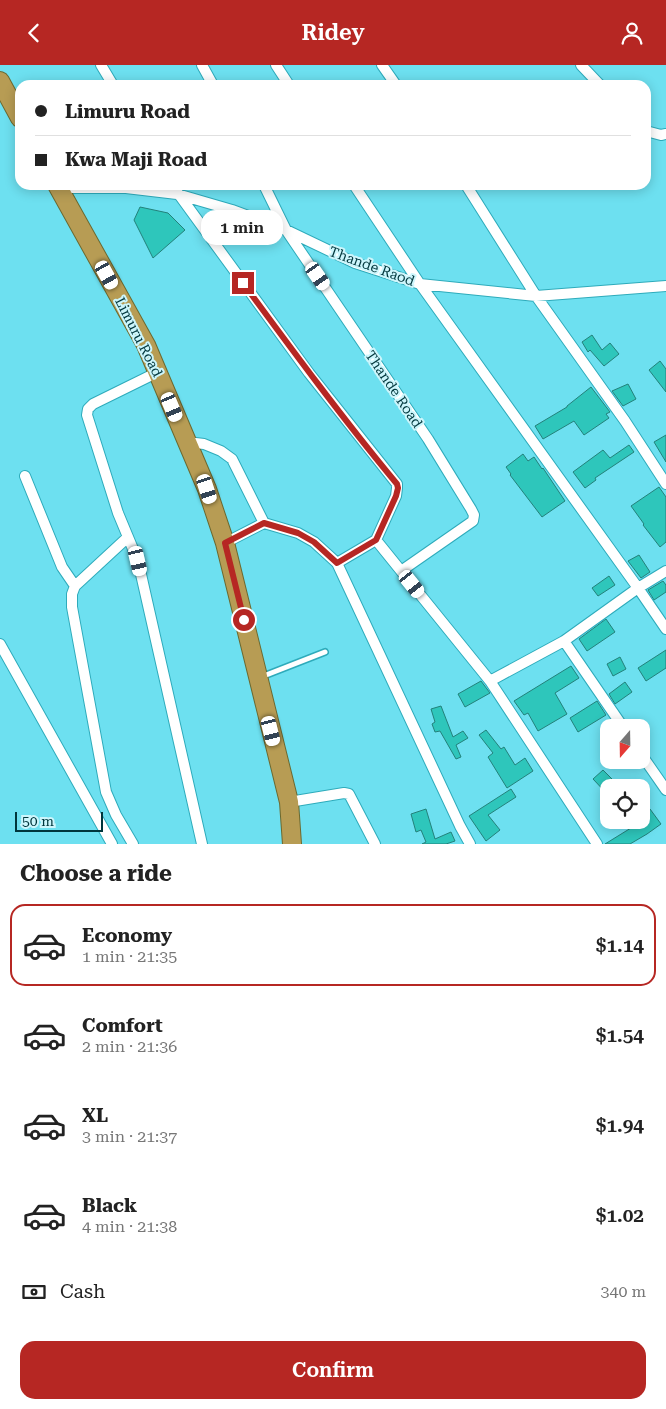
<!DOCTYPE html>
<meta charset="utf-8">
<style>
:root{--surface:#fff;--page:#f6f6f6;--text:#222;--muted:#767676;--line:#e0e0e0;--accent:#b62723}
body{margin:0;font-family:"Roboto Serif",serif;background:var(--page);color:var(--text);height:100vh;display:flex;flex-direction:column;font-size:19px;white-space:nowrap}
*{box-sizing:border-box;margin:0}
p{font-size:16px;color:var(--muted)}
.icon{flex:none;width:28px;height:28px;fill:none;stroke:currentColor;stroke-width:2;stroke-linecap:round;stroke-linejoin:round}
.map{position:relative;height:779px;overflow:hidden}
.side{display:flex;flex-direction:column;background:var(--surface);flex:1}
.side>*{flex:none}
.guide{position:absolute;left:15px;top:15px;width:636px;height:110px;border-radius:15px;box-shadow:0 2px 12px #0003;display:grid;align-content:center;height:110px;padding:0 20px;background:var(--surface)}
.needle{width:32px;rotate:200deg}
.tools{position:absolute;left:600px;top:654px;display:grid;gap:10px}
.tools a{display:grid;place-items:center;width:50px;height:50px;border-radius:10px;background:var(--surface);box-shadow:0 2px 12px #0003;font-size:25px}
.scale{position:absolute;left:15px;bottom:12px;width:88px;box-sizing:border-box;padding-left:5px;border:2px solid #00363c;border-top:0;font-size:14px;line-height:18px;white-space:nowrap;color:#00363c;-webkit-text-stroke:4px #cdf6fc;paint-order:stroke}
.end{position:absolute;width:22px;height:22px;margin:-11px;border:6px solid #b62723;background:#fff;box-shadow:0 0 0 2px #fff}
.from{border-radius:50%}
.bubble{position:absolute;height:35px;border-radius:15px;background:var(--surface);box-shadow:0 2px 12px #0003;font-size:16px;font-weight:600;line-height:35px;text-align:center}
.car{position:absolute;width:15px;height:30px;margin:-15px -8px;border-radius:6px;box-shadow:0 0 4px 1px #0007;background:linear-gradient(#fff 24%,#345 0 40%,#fff 0 76%,#345 0 86%,#fff 0)}
.guide b{display:flex;align-items:center;gap:18px;height:48px;font-size:19px}
.guide b+b{border-top:1px solid var(--line)}
.guide i{width:12px;height:12px;background:var(--text)}
ul{padding:0;list-style:none}
li{display:flex;align-items:center;gap:15px;height:82px;margin:0 10px 8px;padding:0 10px;border:2px solid transparent;border-radius:15px}
li div{flex:1}
li b{display:block;font-size:19px}
li em{font-style:normal;font-weight:600}
li.selected{border-color:var(--accent)}
li>.icon{width:45px;height:45px;stroke-width:1.5}
h2{padding:0 20px;font-size:22px;line-height:60px}
.pay{display:flex;align-items:center;gap:12px;height:55px;padding:0 20px;font-size:19px}
.pay p{margin-inline-start:auto}
.action{display:flex;gap:10px;margin-top:auto;padding:10px 20px}
.action a{flex:1;height:58px;border-radius:15px;background:var(--accent);color:#fff;font-size:20px;font-weight:600;line-height:58px;text-align:center}
header{display:flex;justify-content:space-between;align-items:center;height:65px;padding:0 20px;background:var(--accent);color:#fff;font-size:22px;font-weight:600}
.map>svg:first-child{display:block}
.building{fill:#2ec6bb;stroke:#23817a}
.lines{fill:none;stroke-linecap:round;stroke-linejoin:round}
.service-casing{stroke:#2eabbb;stroke-width:8}
.minor-casing{stroke:#2eabbb;stroke-width:12}
.trunk-casing{stroke:#6b6930;stroke-width:20}
.service{stroke:#fff;stroke-width:5}
.minor{stroke:#fff;stroke-width:10}
.trunk{stroke:#b79c54;stroke-width:18}
.route{stroke:#b62723;stroke-width:6}
.labels{text-anchor:middle;dominant-baseline:central;stroke-width:4;stroke-linejoin:round;paint-order:stroke}
.street-label{font-size:14px;fill:#00363c;stroke:#cdf6fc}
</style>
<header><svg class="icon" aria-label="back" viewBox="0 0 24 24"><path d="M15 5l-7 7 7 7"/></svg>Ridey<svg class="icon" aria-label="person" viewBox="0 0 24 24"><circle cx="12" cy="8" r="4"/><path d="M4 21q1-7 8-7t8 7"/></svg></header>
<div class="map">
<svg width="666" height="779" viewBox="0 0 666 779">
<rect width="100%" height="100%" fill="#6de0f0"/>
<path class="building" d="M140,142L168,148L185,165L153,193L134,155Z
M592,270L602,285L610,278L619,289L604,301L590,285L588,287L582,277Z
M660,296L666,304V327L649,305Z
M628,319L636,334L623,341L612,326Z
M591,322L610,347L606,349L609,353L584,370L574,356L543,374L535,361L567,342V341Z
M666,370V397L654,377Z
M629,380L634,387L595,413L596,415L585,423L573,407L603,385L610,393Z
M523,389L528,396L534,392L542,404L543,403L565,436L542,452L510,410L511,409L506,402Z
M659,422L666,432V477L660,482L643,460L644,459L631,441Z
M639,490L650,507L641,513L628,496Z
M609,511L615,520L598,531L592,523Z
M663,516L666,520V527L654,535L648,525Z
M606,554L615,567L587,586L579,574Z
M666,585V603L646,616L638,603Z
M620,592L626,604L613,611L607,599Z
M571,601L579,613L555,628L567,649L538,666L528,648L524,650L514,636Z
M481,616L490,628L465,642L458,629Z
M625,617L632,627L615,639L609,629Z
M597,636L606,650L578,667L570,653Z
M441,641L453,672L463,666L468,673L456,680L461,692L456,694L440,666L435,667L432,659L435,657L431,644Z
M486,665L501,684L504,682L515,700L525,693L533,706L507,723L488,692L493,688L479,670Z
M603,705L620,722H609V731L593,714Z
M511,724L516,732L488,750L500,765L486,776L469,751Z
M426,744L435,774L451,767L455,776L446,779H422L426,777L421,765L416,767L411,749Z
M650,744L661,759L647,769L630,779H605L639,758L636,755H641V751Z"/>
<g class="lines">
<defs>
<path id="service" d="M261,612L325,587"/>
<path id="minor" d="M101,0L113,20
M202,0L213,20
M276,0L289,20
M382,0L396,20
M581,0L600,20
M646,66L661,70L666,69
M172,120L309,308L397,419V423L396,431L376,475
M264,120L286,165L428,374L471,444L474,450L473,456L401,506
M354,120L420,219L638,523L666,564
M466,120L536,231L625,356L666,419
M58,123H126L177,129L232,145L286,165L355,198L420,219L536,231L666,221
M187,377L204,379L221,386L232,394L264,458L298,468L314,477L337,498L460,761L470,779
M25,411L62,502L75,521
M128,472L138,496L202,779
M376,475L490,616L597,779
M225,478L264,458
M337,498L376,475
M564,576L623,662
M0,579L112,779
M490,616L564,576L638,523L666,506
M641,689L666,725
M289,737L344,728L349,729L375,779
M133,779L116,750L106,727L72,542V529L75,521L128,472L118,448L87,350L88,344L93,339L158,307"/>
<path id="trunk" d="M0,16L20,53
M57,120L146,280L207,424L225,478L289,737L292,779"/>
</defs>
<use href="#service" class="service-casing"/>
<use href="#minor" class="minor-casing"/>
<use href="#trunk" class="trunk-casing"/>
<use href="#service" class="service"/>
<use href="#minor" class="minor"/>
<use href="#trunk" class="trunk"/>
</g>
<g class="lines">
<path class="route" d="M243,218C293,286 343,354 397,419L398,423L396,431L376,475L337,498L314,477L298,468L264,458L225,478L244,555"/>
</g>
<g class="labels">
<g class="street-label">
<text transform="translate(372 201) rotate(20)">Thande Raod</text>
<text transform="translate(139 272) rotate(63)">Limuru Road</text>
<text transform="translate(394 324) rotate(56)">Thande Road</text>
</g>
</g>
</svg>
<div class="tools">
<a><svg class="needle" viewBox="-14 -14 28 28"><path d="M0-13l5 13h-10z" fill="#e53935"/><path d="M0 13l5-13h-10z" fill="#767676"/></svg></a>
<a><svg class="icon" aria-label="locate" viewBox="0 0 24 24"><circle cx="12" cy="12" r="6"/><path d="M12 2v4M12 18v4M2 12h4M18 12h4"/></svg></a>
</div>
<div class="scale">50 m</div>
<i class="end from" style="left:244px;top:555px"></i>
<i class="end" style="left:243px;top:218px"></i>
<div class="bubble" style="left:201px;top:145px;width:82px">1 min</div>
<i class="car" style="left:107px;top:210px;rotate:151deg"></i>
<i class="car" style="left:318px;top:211px;rotate:145deg"></i>
<i class="car" style="left:172px;top:342px;rotate:157deg"></i>
<i class="car" style="left:207px;top:424px;rotate:162deg"></i>
<i class="car" style="left:138px;top:496px;rotate:167deg"></i>
<i class="car" style="left:412px;top:519px;rotate:141deg"></i>
<i class="car" style="left:271px;top:666px;rotate:166deg"></i>
<div class="guide">
<b><i class="from"></i>Limuru Road</b>
<b><i></i>Kwa Maji Road</b>
</div>
</div>
<section class="side">
<h2>Choose a ride</h2>
<ul>
<li class="selected"><svg class="icon" aria-label="car" viewBox="0 0 24 24"><path d="M5 17H2v-5l4-1 3-4h7l3 4 3 1v5h-3M9 17h6M6 11h13"/><circle cx="7" cy="17" r="2"/><circle cx="17" cy="17" r="2"/></svg><div><b>Economy</b><p>1 min · 21:35</p></div><em>$1.14</em></li>
<li><svg class="icon" aria-label="car" viewBox="0 0 24 24"><path d="M5 17H2v-5l4-1 3-4h7l3 4 3 1v5h-3M9 17h6M6 11h13"/><circle cx="7" cy="17" r="2"/><circle cx="17" cy="17" r="2"/></svg><div><b>Comfort</b><p>2 min · 21:36</p></div><em>$1.54</em></li>
<li><svg class="icon" aria-label="car" viewBox="0 0 24 24"><path d="M5 17H2v-5l4-1 3-4h7l3 4 3 1v5h-3M9 17h6M6 11h13"/><circle cx="7" cy="17" r="2"/><circle cx="17" cy="17" r="2"/></svg><div><b>XL</b><p>3 min · 21:37</p></div><em>$1.94</em></li>
<li><svg class="icon" aria-label="car" viewBox="0 0 24 24"><path d="M5 17H2v-5l4-1 3-4h7l3 4 3 1v5h-3M9 17h6M6 11h13"/><circle cx="7" cy="17" r="2"/><circle cx="17" cy="17" r="2"/></svg><div><b>Black</b><p>4 min · 21:38</p></div><em>$1.02</em></li>
</ul>
<div class="pay"><svg class="icon" aria-label="cash" viewBox="0 0 24 24"><path d="M3 7h18v10H3z"/><circle cx="12" cy="12" r="2"/></svg>Cash<p>340 m</p></div>
<div class="action"><a>Confirm</a></div>
</section>
